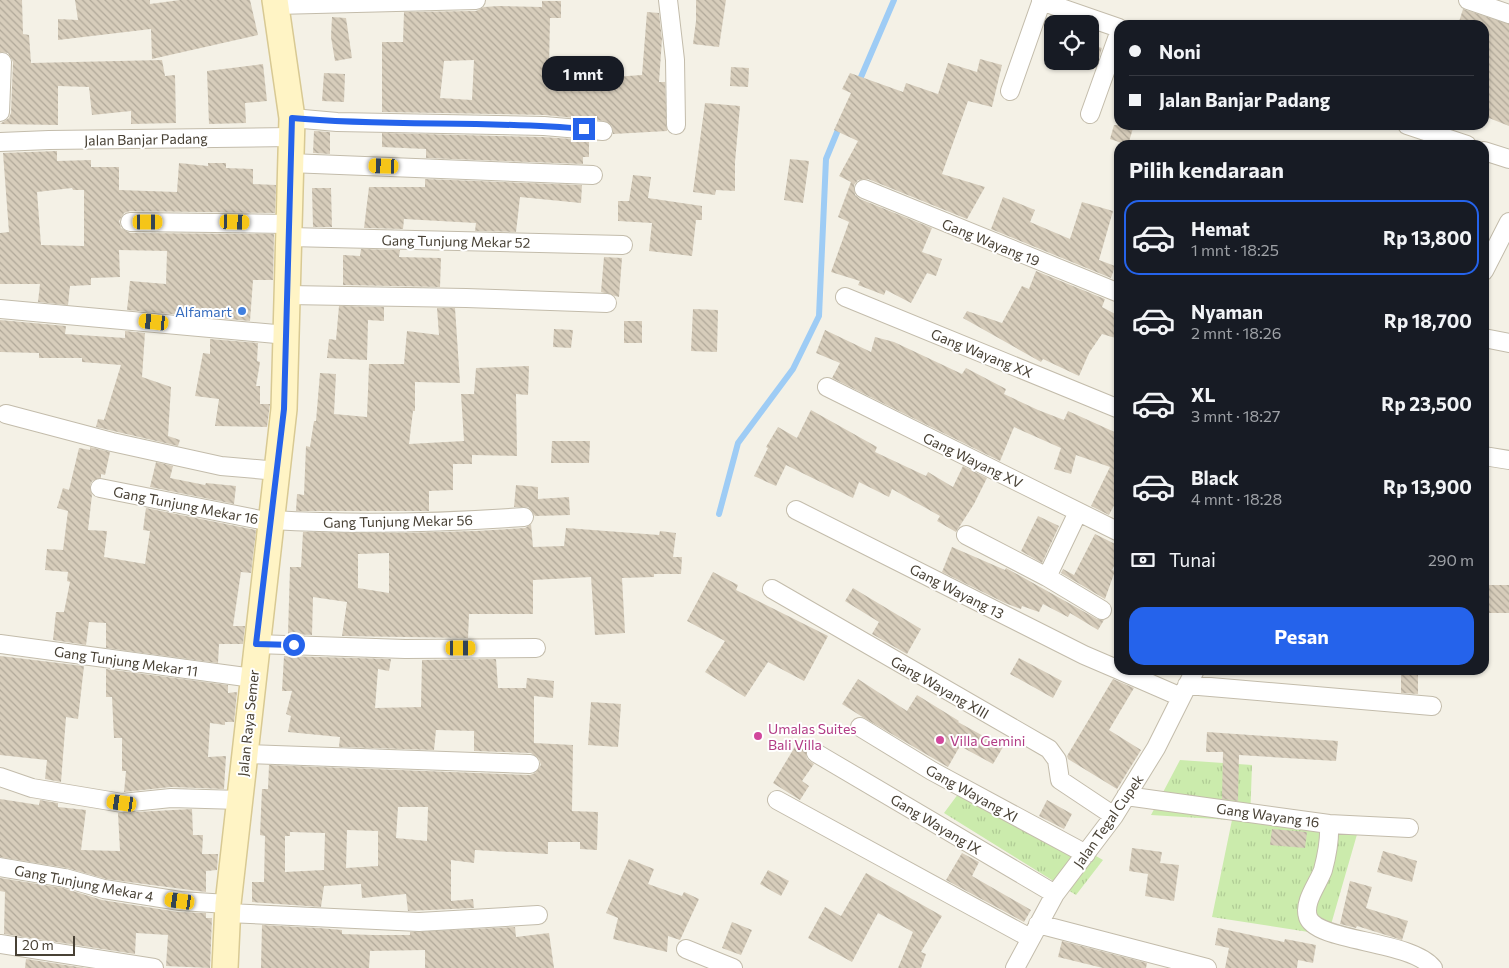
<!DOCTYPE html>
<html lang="id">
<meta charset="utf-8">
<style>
:root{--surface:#171b24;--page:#20242c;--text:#f1f3f6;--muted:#9ea1a6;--line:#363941;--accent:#2563eb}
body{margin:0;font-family:Commissioner,sans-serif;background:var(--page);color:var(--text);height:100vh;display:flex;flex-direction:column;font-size:19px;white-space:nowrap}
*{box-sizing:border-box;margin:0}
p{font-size:16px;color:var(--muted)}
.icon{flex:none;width:28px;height:28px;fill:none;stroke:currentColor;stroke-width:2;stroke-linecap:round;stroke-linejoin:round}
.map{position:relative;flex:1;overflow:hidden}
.drawer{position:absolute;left:1114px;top:140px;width:375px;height:535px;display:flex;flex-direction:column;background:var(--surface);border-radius:15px;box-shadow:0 1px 4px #0004}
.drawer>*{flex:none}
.banner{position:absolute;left:1114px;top:20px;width:375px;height:110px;border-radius:15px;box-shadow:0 1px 4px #0004;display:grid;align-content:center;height:110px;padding:0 15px;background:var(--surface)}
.buttons{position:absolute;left:1044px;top:15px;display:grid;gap:10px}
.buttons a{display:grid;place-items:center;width:55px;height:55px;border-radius:10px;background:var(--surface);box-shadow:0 1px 4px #0004;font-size:25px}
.scale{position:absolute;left:15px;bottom:12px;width:60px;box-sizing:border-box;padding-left:5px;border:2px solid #484135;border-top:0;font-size:14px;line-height:18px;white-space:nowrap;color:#484135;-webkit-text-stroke:4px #fff;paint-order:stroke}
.end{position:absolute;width:22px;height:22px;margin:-11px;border:6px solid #2563eb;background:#fff;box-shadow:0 0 0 2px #fff}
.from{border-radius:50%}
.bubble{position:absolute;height:35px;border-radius:15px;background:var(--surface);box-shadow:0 1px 4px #0004;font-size:16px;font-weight:700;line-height:35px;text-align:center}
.car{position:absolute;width:15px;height:30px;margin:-15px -8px;border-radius:6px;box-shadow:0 0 4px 1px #0007;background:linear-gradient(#f5c518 24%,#345 0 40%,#f5c518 0 76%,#345 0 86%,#f5c518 0)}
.banner b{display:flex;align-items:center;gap:18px;height:48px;font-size:19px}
.banner b+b{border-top:1px solid var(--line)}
.banner i{width:12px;height:12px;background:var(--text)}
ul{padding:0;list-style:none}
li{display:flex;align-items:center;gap:15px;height:75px;margin:0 10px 8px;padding:0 5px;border:2px solid transparent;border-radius:15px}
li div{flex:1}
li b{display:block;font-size:19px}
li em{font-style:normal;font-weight:700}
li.on{border-color:var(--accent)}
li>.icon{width:45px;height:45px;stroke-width:1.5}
h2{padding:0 15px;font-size:22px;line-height:60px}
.pay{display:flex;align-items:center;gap:12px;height:55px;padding:0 15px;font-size:19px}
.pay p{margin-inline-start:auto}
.action{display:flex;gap:10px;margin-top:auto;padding:10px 15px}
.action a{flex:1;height:58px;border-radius:15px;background:var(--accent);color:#fff;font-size:20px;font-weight:700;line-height:58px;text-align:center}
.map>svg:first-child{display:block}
.grass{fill:url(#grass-tufts)}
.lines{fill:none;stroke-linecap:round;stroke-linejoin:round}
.stream{stroke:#9eccf5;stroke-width:6}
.building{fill:url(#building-back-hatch);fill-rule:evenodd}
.street-casing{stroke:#c3bcab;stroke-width:20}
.secondary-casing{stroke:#d8c993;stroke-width:28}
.street{stroke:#fff;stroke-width:18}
.secondary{stroke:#fff4c5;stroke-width:25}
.route{stroke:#2563eb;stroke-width:6}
.shop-dot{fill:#3f7fe0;stroke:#fff;stroke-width:2}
.hotel-dot{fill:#d1479c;stroke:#fff;stroke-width:2}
.labels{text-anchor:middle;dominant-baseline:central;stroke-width:4;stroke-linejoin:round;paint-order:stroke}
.street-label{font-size:14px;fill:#484135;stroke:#fff}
.shop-label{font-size:14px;fill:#366cbe;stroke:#fff;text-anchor:end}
.hotel-label{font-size:14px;fill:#b23c85;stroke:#fff;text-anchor:start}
</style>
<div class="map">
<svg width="1509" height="968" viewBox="0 0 1509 968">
<defs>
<pattern id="grass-tufts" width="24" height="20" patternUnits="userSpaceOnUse" patternTransform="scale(1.25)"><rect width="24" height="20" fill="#cbebac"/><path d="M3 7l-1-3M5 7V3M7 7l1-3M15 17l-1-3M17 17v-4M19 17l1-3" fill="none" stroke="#b0cb95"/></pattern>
<pattern id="building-back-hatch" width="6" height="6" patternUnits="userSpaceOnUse" patternTransform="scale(1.25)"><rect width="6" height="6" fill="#d7cdbb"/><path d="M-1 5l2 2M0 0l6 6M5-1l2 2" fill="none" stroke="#b0a899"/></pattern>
</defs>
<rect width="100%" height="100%" fill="#f4f1e6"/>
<path class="grass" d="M1180,760L1252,765L1250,821L1358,831L1328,935L1212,917L1232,820L1151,815Z
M967,782L1103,860L1076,895L944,813Z"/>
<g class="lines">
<path class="stream" d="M858,84L894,0
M719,514L738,443L793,369L819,316L826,159L840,125"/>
</g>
<path class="building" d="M0,0H22L23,34L29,35L31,63L162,60L165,76L175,75L176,123L131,124V111L92,115L89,87L58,86V125L0,124L9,118L11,113L13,62L8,53L0,52Z
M75,0H150V4L180,0H250L258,35L152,59L151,29L58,40V19L78,20Z
M696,0H726L719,47L693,44L696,21Z
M542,1H561V18H550L549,68L600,74L599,78L642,75L647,12L659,13L662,39L659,82H665L667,131L613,134L612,126L604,121L545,115L382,112V42H403L404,12L476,11L484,7L499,6L542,7ZM474,60L472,100L440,98L444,61Z
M1463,9L1509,24V126L1484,116V25H1458Z
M332,17L346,18L352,58L335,61L331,37Z
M1090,44L1102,48L1097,64L1090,61Z
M980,59L1002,65L992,107L968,101L942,174L985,187L967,219L868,179L858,180L854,185L855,195L860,199L932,228L922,252L942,259L936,276L927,273L911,303L886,290L884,295L858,285L860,281L831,272L849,222L838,217L851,182L839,176L858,141L834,130L851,93L842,89L850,73L903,92L906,83L938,94L948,63L977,72Z
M263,64L267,101L245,103L246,123L209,124L207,71Z
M731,67L749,68L748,87L730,86Z
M324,73L345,74L344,102L322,101Z
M705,103L740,106L735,162V191L716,190L715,195L693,192Z
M1114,125H1134L1128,145L1110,139Z
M314,131L330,132V154L313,153Z
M382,133L543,137L589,140V157H583V164L426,158V149L382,147Z
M57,151V161L91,160V167H119V190L177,192L179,163L208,166V163H226V168L253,169V184L276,185L275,213L130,211L124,213L119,221L121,228L130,233L274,234L273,280H253L250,321L127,310L130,281L166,284L167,251L119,250L120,277L91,278V285L70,286L68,305L38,302L40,284H0V233L9,232L3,153ZM72,188L73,190H84V246L41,245L37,192Z
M790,159L809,161L803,203L784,200Z
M633,175L651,177L648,198L702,206V220H696L692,256L649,251L652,223L618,221V201H629Z
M425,179L582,185L581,203L520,197L516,232L475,231L476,223L404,219L403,229L364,228L369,187H425Z
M312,188H331L332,227H313Z
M1003,197L1035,210L1030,222L1070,239L1082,202L1113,211L1099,260L1115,266L1111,278L991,229Z
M361,249L400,250L399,257L441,258L440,287L343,285V255L360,256Z
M604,257L622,258L619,297L601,292Z
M1036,271L1105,299L1102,307L1119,316V339L1102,334L1089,353L1079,376L1043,359L1041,362L963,318L967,311L1002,323L1022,286L1029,289Z
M339,306L384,307V321L368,320L367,360L327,358L329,339L336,340Z
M437,308H455L460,383L415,382V411H413L409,444L464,441L461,394H474L476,368L529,366L528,395L516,394L517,456L472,455V464H453V490L429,491V511H296L297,494L304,495L306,446L310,447L314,421H316L320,373L336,374L334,414L367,417L369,364H404L407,331L439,335Z
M693,309L718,310L717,352L691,351Z
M0,320L66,326L65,334L125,338V331L145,333L142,377L171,387L168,436L180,440L178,446L96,427L98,419L104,420L121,365L82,362V358H39V353L0,352Z
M624,321H642V343H624Z
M554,329L573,330L571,348L553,347Z
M825,330L871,352L875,337L894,342L962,374L966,368L1006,389L1004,394L1038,410L1064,420L1068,411L1119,434V496L1109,515L1091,506L1110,467L1076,455L1071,474L1054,469L1061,448L1014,427L1000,461L832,378L840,363L816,353Z
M210,339L258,343L257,361L260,362L256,386H260V404H270L267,427L215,426L219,399L195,396L203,353L210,354Z
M811,410L877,447L875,452L926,476L928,472L953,487L963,466L987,478L974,504L956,532L937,521L940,516L892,489L889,497L859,482L853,498L786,465L776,486L754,476L768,448L766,447L778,427L797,438Z
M552,441H590L589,463H551Z
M90,447L110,452L105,475L101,474V478L92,481L90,486L92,495L88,530L107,531L104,557L145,564L150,531L143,530L146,508L256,530L251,573L241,572L233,626H245L243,644H219L218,663L106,648V623L89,622L86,645L53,640L56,612H64L70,582L67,581L68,572L45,570L47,549L63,550L68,511L57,508L63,488L69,490L79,448L90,450Z
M156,462L173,466L170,478L205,485L206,483L236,486L234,504L150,487Z
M516,485L538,487V499L569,497L570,515L535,516L528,507H514Z
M1038,516L1059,526L1042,563L1021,551Z
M531,524L533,547L564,546L566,528L659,535L660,531L676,533L673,557H682L681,574H654V577L622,578L625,633L595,635L591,577L533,580V614H469L468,638L342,636L347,602L313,597L312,635L288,634L290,567H301L303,532L398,533L476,531L525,528ZM389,553V593L358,588V554Z
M1095,534L1119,546V557L1112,570L1115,571L1105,599L1061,573L1063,569L1074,575Z
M952,547L1005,570L1006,568L1097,619L1104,620L1098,630L1070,613L1068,617L1043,604L1039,612L1022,606L1021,609L1005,603L942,572Z
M713,572L738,585L736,590L828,636L804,681L768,662L745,697L705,672L725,641L687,621Z
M1484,585H1509V613H1484Z
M853,588L921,629L907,654L872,634L879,622L845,601Z
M0,656L84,666L78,719L66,717L61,782L45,779L47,760L0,755Z
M284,656L391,659L389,671L378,669L375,708L421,707L422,660L496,659L498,688H526L527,678L554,681L553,698L534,696V743L573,745L572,811L598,812L597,850L580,849V842H548V854L475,850L474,863L451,860V901L473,899L474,908L408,911L406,894L362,898L361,884L324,886L321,907L252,902V882H264L265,836L260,835L262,789H268L269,765L530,775L535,773L541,765L539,759L531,753L474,751V731L436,730L434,750L339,747L340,737L288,732L291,716L286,714L292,691H282ZM398,807H428L427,841L396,838ZM347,830L378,831V866L346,868ZM290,832L325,833L324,870L285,872V836H290Z
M1019,658L1062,681L1053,698L1010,674Z
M106,669L228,685V693L237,692L234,722H225V725L210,723L208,757L226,756L224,789L171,787L124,792L126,771H122V738H114L112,697H106Z
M1401,670H1418V694L1401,693Z
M858,679L907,711L917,695L959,721L958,722L1003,747L993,764L960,746L948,767L861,716L842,704Z
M1113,679L1134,688L1109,730L1141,750L1117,789L1068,759L1067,756Z
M591,702L621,704L618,747L588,745Z
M1207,732L1338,741L1336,761L1239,755L1238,801L1222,799L1223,752H1206Z
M796,745L806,751L807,759L814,764L802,781L809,786L800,800L773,783Z
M0,799L39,805L40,800L58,803V807L86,810L81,850L120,851L118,813L192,809L193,835H203L202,854H218L217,870L206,871V892L106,879L67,868L0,857Z
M1047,800L1072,814L1064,829L1039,816Z
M1272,829L1307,832L1305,848L1270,845Z
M1132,848L1162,852L1160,863L1179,865L1174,901L1145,896L1148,874L1129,871Z
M1383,851L1417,861L1412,882L1377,872Z
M962,853L979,862L972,876L1031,910L1024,922L946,880Z
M629,859L654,869L648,884L682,896L684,892L699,899L680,940L668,936L667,952L613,939L618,918L606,913Z
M768,870L789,881L781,896L760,884Z
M866,873L942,916L921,952L926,954L921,968H898L913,932L878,913L852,962L808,938L825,907L841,916Z
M0,878L63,888L102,900L178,912L206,913V918H212L210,968L166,966L168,935L136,933L135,954L4,934L5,892L0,891Z
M1350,881L1372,887L1366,908L1408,921L1402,940L1357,926L1356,928L1340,924Z
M732,922L752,930L741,955L722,948Z
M262,925L319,928L342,930V934L373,935H410V932L515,927L516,937L549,933L554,968H425V950L370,951L369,968H261Z
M1218,928L1284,942L1285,939L1316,945L1313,963L1298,960L1297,968H1225L1229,948L1215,945Z
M1062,941L1147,963L1146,968H1103L1058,957Z
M26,959L85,968H25Z"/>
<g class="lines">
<defs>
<path id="street" d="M668,0L675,60L676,125
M1468,0L1509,14
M1041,1L1119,28
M276,5L476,0
M1010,91L1042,0
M0,112L2,62
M1090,114L1119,33
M292,118L337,122L544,126L603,131
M1407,125L1467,145
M0,142L49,140L291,137
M1484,151L1509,159
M289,163L593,175
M864,189L1119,293
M130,222L289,224
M289,237L623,245
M1484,271L1509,222
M288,295L466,298L607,303
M845,297L1119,409
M0,309L287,335
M1484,338L1509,343
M827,387L1119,532
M6,414L112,442L221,466L278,471
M1484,456L1509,460
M100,488L271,522
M796,510L1084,655L1119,670
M272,520C356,525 440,523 524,517
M966,535L1047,577L1102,610
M1047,577L1078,512
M772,589L1049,749L1057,760L1060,780L1114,816
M0,644L253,678
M256,644L405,649L536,648
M1119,670L1181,697
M1187,685L1432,706
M860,727L932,771L1086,854
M816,753L1055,894
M245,754L530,764
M0,777L32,788L122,803L171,798L240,800
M1126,796L1329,824L1409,828
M777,800L1030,938
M1329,824C1330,840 1327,855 1323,870C1318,884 1303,902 1308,917C1316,942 1411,940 1433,968
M0,867L65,878L104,889L180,901L228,904
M227,913L419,922L538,915
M1038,924L1207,968
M0,944L154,968
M686,949L733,968
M1015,968L1055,894L1114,816L1156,748L1195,670"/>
<path id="secondary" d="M225,968L228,904L284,409L292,118L275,0"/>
</defs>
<use href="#street" class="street-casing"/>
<use href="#secondary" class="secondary-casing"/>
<use href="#street" class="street"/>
<use href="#secondary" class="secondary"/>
</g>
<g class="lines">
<path class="route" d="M294,645L256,644L284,409L292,118C389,127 487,120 584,129"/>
</g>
<circle class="shop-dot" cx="242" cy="311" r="5"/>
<g class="hotel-dot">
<circle cx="758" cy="736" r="5"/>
<circle cx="940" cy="740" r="5"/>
</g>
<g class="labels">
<g class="street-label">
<text transform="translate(146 139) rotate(-1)">Jalan Banjar Padang</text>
<text transform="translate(456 241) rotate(1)">Gang Tunjung Mekar 52</text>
<text transform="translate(991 242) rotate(22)">Gang Wayang 19</text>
<text transform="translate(982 353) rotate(22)">Gang Wayang XX</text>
<text transform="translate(973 460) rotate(26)">Gang Wayang XV</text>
<text transform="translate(186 505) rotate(11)">Gang Tunjung Mekar 16</text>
<text transform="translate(398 521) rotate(-1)">Gang Tunjung Mekar 56</text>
<text transform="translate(957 591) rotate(27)">Gang Wayang 13</text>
<text transform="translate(126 661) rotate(8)">Gang Tunjung Mekar 11</text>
<text transform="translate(940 687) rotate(30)">Gang Wayang XIII</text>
<text transform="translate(248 723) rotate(-84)">Jalan Raya Semer</text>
<text transform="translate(972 793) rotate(29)">Gang Wayang XI</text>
<text transform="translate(1268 815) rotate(8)">Gang Wayang 16</text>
<text transform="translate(1108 821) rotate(-55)">Jalan Tegal Cupek</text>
<text transform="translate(936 824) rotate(31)">Gang Wayang IX</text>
<text transform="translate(84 883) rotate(11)">Gang Tunjung Mekar 4</text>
</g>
<g class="shop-label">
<text x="232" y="311">Alfamart</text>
</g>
<g class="hotel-label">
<text x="768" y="728">Umalas Suites<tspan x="768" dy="16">Bali Villa</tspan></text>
<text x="950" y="740">Villa Gemini</text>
</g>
</g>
</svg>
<div class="buttons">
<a><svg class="icon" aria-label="locate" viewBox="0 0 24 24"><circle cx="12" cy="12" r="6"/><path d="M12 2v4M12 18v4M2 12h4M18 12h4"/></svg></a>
</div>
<div class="scale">20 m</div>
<i class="end from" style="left:294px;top:645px"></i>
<i class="end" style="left:584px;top:129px"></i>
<div class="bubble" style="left:542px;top:56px;width:82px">1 mnt</div>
<i class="car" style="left:384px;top:166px;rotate:272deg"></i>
<i class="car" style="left:148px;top:222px;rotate:90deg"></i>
<i class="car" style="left:235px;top:222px;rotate:92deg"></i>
<i class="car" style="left:154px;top:322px;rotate:276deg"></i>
<i class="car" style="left:461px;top:648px;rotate:90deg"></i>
<i class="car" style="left:122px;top:803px;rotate:278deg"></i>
<i class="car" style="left:180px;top:901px;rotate:278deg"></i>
<div class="banner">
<b><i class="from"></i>Noni</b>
<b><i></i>Jalan Banjar Padang</b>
</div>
<section class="drawer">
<h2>Pilih kendaraan</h2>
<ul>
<li class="on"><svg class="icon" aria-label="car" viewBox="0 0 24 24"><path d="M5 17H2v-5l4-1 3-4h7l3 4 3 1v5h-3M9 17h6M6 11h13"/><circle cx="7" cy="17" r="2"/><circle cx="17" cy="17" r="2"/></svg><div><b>Hemat</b><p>1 mnt · 18:25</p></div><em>Rp 13,800</em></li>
<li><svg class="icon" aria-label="car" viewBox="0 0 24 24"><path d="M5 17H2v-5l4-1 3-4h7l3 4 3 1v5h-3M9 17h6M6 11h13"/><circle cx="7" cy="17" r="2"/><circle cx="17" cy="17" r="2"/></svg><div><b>Nyaman</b><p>2 mnt · 18:26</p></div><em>Rp 18,700</em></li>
<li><svg class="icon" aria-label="car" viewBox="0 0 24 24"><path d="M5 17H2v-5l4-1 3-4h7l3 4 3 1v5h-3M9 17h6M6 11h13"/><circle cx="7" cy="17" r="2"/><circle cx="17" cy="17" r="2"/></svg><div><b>XL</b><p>3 mnt · 18:27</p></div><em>Rp 23,500</em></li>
<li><svg class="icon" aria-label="car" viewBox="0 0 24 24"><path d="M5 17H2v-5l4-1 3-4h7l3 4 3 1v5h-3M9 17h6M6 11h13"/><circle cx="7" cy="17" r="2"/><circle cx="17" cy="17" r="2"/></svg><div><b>Black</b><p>4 mnt · 18:28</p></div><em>Rp 13,900</em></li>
</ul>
<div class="pay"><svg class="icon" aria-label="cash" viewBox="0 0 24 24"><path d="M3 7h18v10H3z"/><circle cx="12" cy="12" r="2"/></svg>Tunai<p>290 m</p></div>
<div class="action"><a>Pesan</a></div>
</section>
</div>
